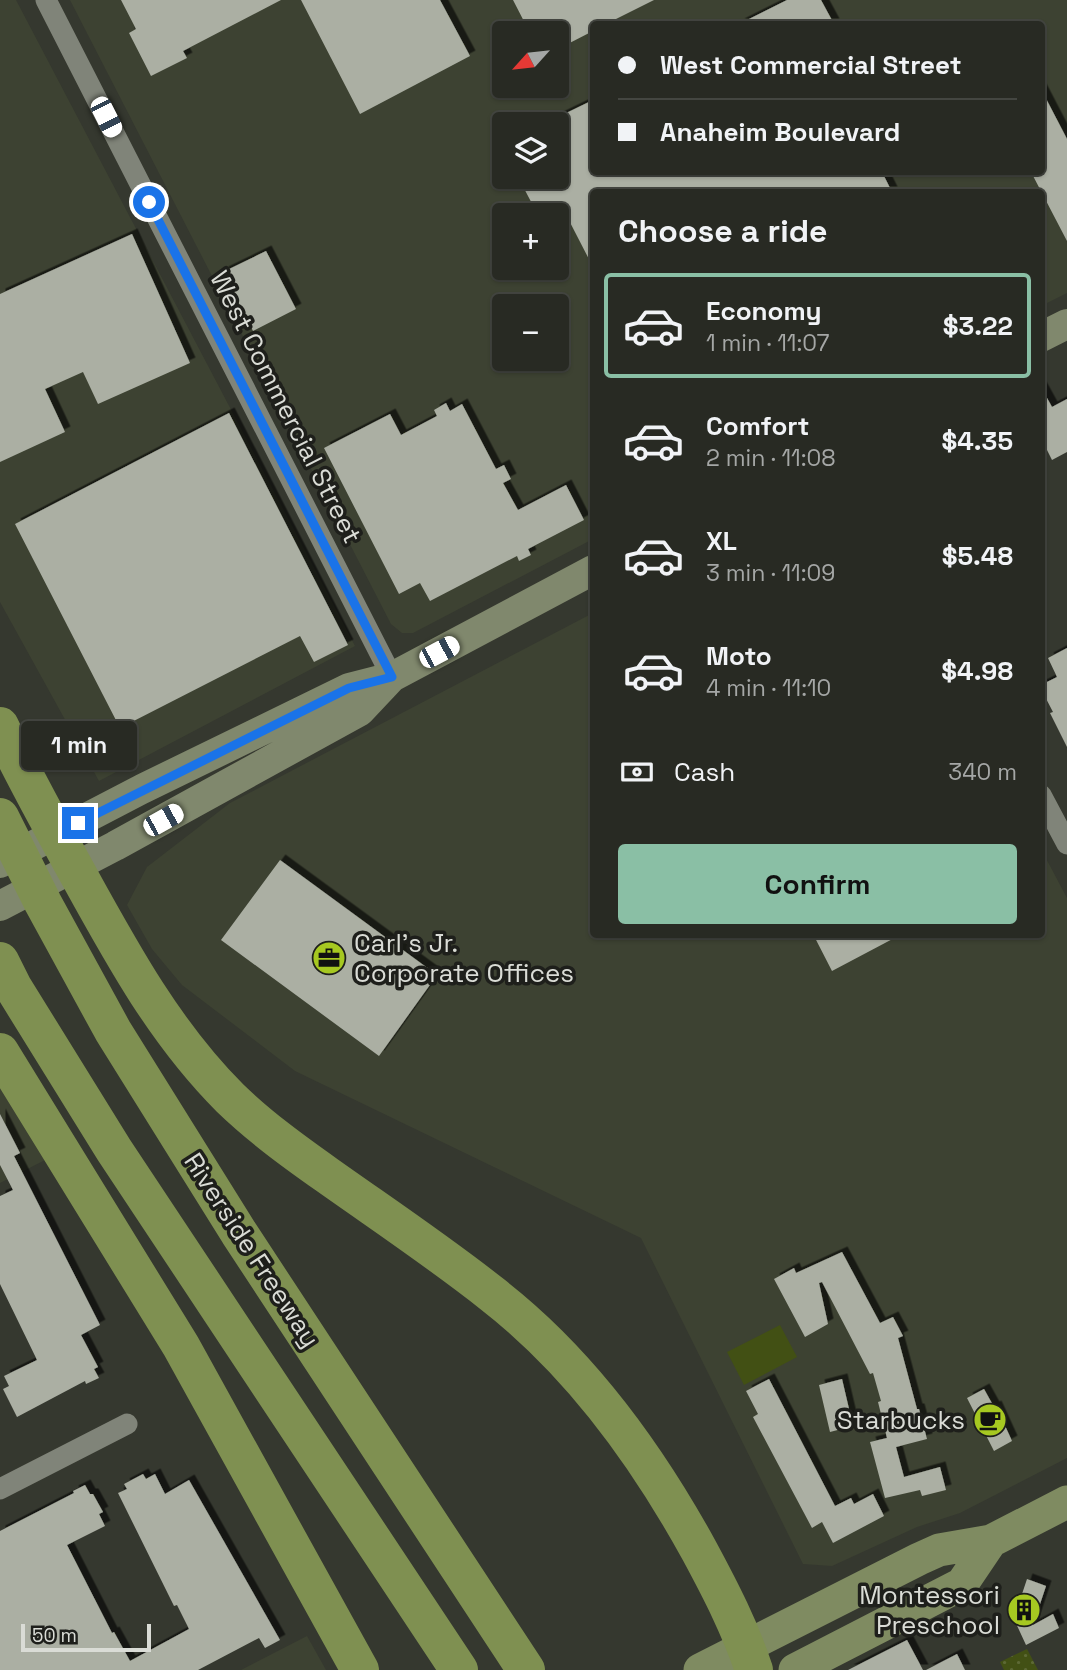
<!DOCTYPE html>
<meta charset="utf-8">
<style>
:root{--surface:#282a23;--page:#30322b;--text:#f1f3f6;--muted:#a5a7a6;--line:#444641;--accent:#8abfa5}
body{margin:0;font-family:"Space Grotesk",sans-serif;background:var(--page);color:var(--text);height:100vh;display:flex;flex-direction:column;font-size:26px;white-space:nowrap}
*{box-sizing:border-box;margin:0}
p{font-size:23px;color:var(--muted)}
.icon{flex:none;width:38px;height:38px;fill:none;stroke:currentColor;stroke-width:2;stroke-linecap:round;stroke-linejoin:round}
.map{position:relative;flex:1;overflow:hidden}
.side{position:absolute;left:590px;top:189px;width:455px;height:749px;display:flex;flex-direction:column;background:var(--surface);border-radius:7px;box-shadow:0 2px 5px #0004,0 0 0 2px var(--line)}
.side>*{flex:none}
.banner{position:absolute;left:590px;top:21px;width:455px;height:154px;border-radius:7px;box-shadow:0 2px 5px #0004,0 0 0 2px var(--line);display:grid;align-content:center;height:154px;padding:0 28px;background:var(--surface)}
.needle{width:46px;rotate:243deg}
.fabs{position:absolute;left:492px;top:21px;display:grid;gap:14px}
.fabs a{display:grid;place-items:center;width:77px;height:77px;border-radius:7px;background:var(--surface);box-shadow:0 2px 5px #0004,0 0 0 2px var(--line);font-size:35px}
.scale{position:absolute;left:21px;bottom:18px;width:130px;box-sizing:border-box;padding-left:7px;border:4px solid #dadcd6;border-top:0;font-size:19px;line-height:24px;white-space:nowrap;color:#dadcd6;-webkit-text-stroke:5px #1e1f1b;paint-order:stroke}
.end{position:absolute;width:32px;height:32px;margin:-16px;border:9px solid #1a73e8;background:#fff;box-shadow:0 0 0 4px #fff}
.from{border-radius:50%}
.bubble{position:absolute;height:49px;border-radius:7px;background:var(--surface);box-shadow:0 2px 5px #0004,0 0 0 2px var(--line);font-size:23px;font-weight:700;line-height:49px;text-align:center}
.car{position:absolute;width:21px;height:42px;margin:-21px -10px;border-radius:9px;box-shadow:0 0 5px 2px #0007;background:linear-gradient(#fff 24%,#345 0 40%,#fff 0 76%,#345 0 86%,#fff 0)}
.banner b{display:flex;align-items:center;gap:24px;height:66px;font-size:26px}
.banner b+b{border-top:2px solid var(--line)}
.banner i{width:18px;height:18px;background:var(--text)}
ul{padding:0;list-style:none}
li{display:flex;align-items:center;gap:21px;height:105px;margin:0 14px 10px;padding:0 14px;border:4px solid transparent;border-radius:7px}
li div{flex:1}
li b{display:block;font-size:26px}
li em{font-style:normal;font-weight:700}
li.selected{border-color:var(--accent)}
li>.icon{width:63px;height:63px;stroke-width:1.5}
h2{padding:0 28px;font-size:32px;line-height:84px}
.pay{display:flex;align-items:center;gap:18px;height:77px;padding:0 28px;font-size:26px}
.pay p{margin-inline-start:auto}
.primary-button{display:flex;gap:14px;margin-top:auto;padding:14px 28px}
.primary-button a{flex:1;height:80px;border-radius:7px;background:var(--accent);color:#111;font-size:28px;font-weight:700;line-height:80px;text-align:center}
.map>svg:first-child{display:block}
.built{fill:#3d4232;fill-rule:evenodd}
.grass{fill:#425014}
.park{fill:url(#park-dots)}
.building{fill:#abafa3;filter:url(#shadow)}
.lines{fill:none;stroke-linecap:round;stroke-linejoin:round}
.street{stroke:#808479;stroke-width:21}
.secondary{stroke:#80886d;stroke-width:30}
.primary{stroke:#7f8b61;stroke-width:33}
.highway{stroke:#7f9051;stroke-width:38}
.route{stroke:#1a73e8;stroke-width:9}
.labels{text-anchor:middle;dominant-baseline:central;stroke-width:7;stroke-linejoin:round;paint-order:stroke}
.street-label{font-size:26px;fill:#dadcd6;stroke:#1e1f1b}
.poi-label{font-size:26px;fill:#dadcd6;stroke:#1e1f1b;text-anchor:end}
</style>
<div class="map">
<svg width="1067" height="1670" viewBox="0 0 1067 1670">
<defs>
<pattern id="park-dots" width="8" height="8" patternUnits="userSpaceOnUse" patternTransform="scale(1.75)"><rect width="8" height="8" fill="#425014"/><path d="M2 2h.1M6 6h.1" fill="none" stroke="#5d6935" stroke-width="1.8" stroke-linecap="round"/></pattern>
<filter id="shadow"><feDropShadow dx="5.5" dy="-5.5" stdDeviation="0" flood-color="#0009"/></filter>
</defs>
<rect width="100%" height="100%" fill="#35382f"/>
<path class="built" d="M0,0H16L355,646L99,781L0,602Z
M70,0H1067V293L1041,306V192H593V539L413,633H402L391,624ZM593,24H1041V172H593ZM504,33H556V86H504ZM504,124H556V177H504ZM504,215H556V268H504ZM504,306H556V359H504Z
M593,613V934H1041V849L1067,898V1458L960,1513L917,1527L832,1566L803,1564L641,1238L295,1071L182,985L152,949L127,905L147,867L230,803Z
M0,1084L45,1160L0,1183Z
M307,1636L326,1670H241Z"/>
<path class="grass" d="M780,1325L797,1357L744,1385L727,1352Z"/>
<path class="park" d="M1027,1649L1038,1670H1004L1000,1662Z"/>
<path class="building" d="M121,0H281L183,51L187,58L151,76L129,33L136,29Z
M301,0H440L470,56L360,114Z
M513,0H654L606,24H593V31L556,50V33H530Z
M787,0H821L834,24H739Z
M1041,89L1067,139V241L1031,172H1041Z
M593,100V172H882L892,192H593V267L560,203L538,215L518,177H556V118Z
M132,234L190,363L98,404L83,372L45,389L65,432L0,462V294Z
M266,251L296,309L253,331L223,272Z
M1041,387L1052,407L1067,399V452L1052,460L1041,438Z
M446,403L450,411L462,404L496,469L504,465L511,479L503,483L518,510L566,485L584,520L528,549L531,555L519,561L517,556L430,601L420,583L399,594L324,448L390,414L401,435L437,416L434,410Z
M229,413L348,645L314,662L300,636L120,728L15,524Z
M1067,648V747L1050,713L1053,712L1041,689V685L1057,677L1048,658Z
M280,860L437,975L379,1056L221,940Z
M813,934H902L832,971Z
M0,1114L20,1153L14,1156L100,1325L81,1335L98,1367L94,1369L99,1378L86,1384L85,1381L17,1417L3,1389L9,1386L4,1376L37,1360L0,1284V1196L13,1190L0,1165Z
M842,1252L880,1323L893,1317L903,1336L898,1338L917,1409H919L927,1439L896,1447L904,1477L940,1467L946,1490L922,1496L920,1490L885,1498L870,1442L887,1438L878,1402L881,1401L873,1373L870,1374L822,1282L819,1283L828,1324L805,1337L774,1279L794,1268L796,1273Z
M769,1379L835,1506L851,1498L854,1504L873,1494L884,1516L833,1543L822,1522L812,1528L753,1417L758,1414L746,1391Z
M842,1379L853,1426L830,1432L819,1385Z
M984,1389L994,1407L996,1406L1012,1441L994,1451L967,1398Z
M143,1474L146,1479L155,1474L165,1494L189,1480L280,1640L265,1648L259,1638L198,1670H0V1531L74,1493L73,1491L85,1485L90,1494H93L103,1512L99,1514L105,1526L67,1545L112,1633L114,1632L130,1661L189,1629L177,1605L174,1606L118,1493L127,1489L124,1484Z
M1027,1579L1046,1586L1033,1625L1053,1614L1059,1628L1026,1645L1008,1606L1020,1600Z
M907,1640L923,1670H848Z
M957,1654L965,1670H926Z"/>
<g class="lines">
<path class="street" d="M46,0L392,677
M1041,795L1067,844
M0,1489L127,1424"/>
<path class="secondary" d="M1041,337L1067,324
M0,863L142,789L349,688L392,677L593,570
M0,906L115,846L360,711L392,677"/>
<path class="primary" d="M700,1670L919,1559L939,1550L991,1541L1067,1502
M795,1670L962,1584L991,1541"/>
<path class="highway" d="M0,726C24,777 51,825 78,874C122,954 165,1033 230,1098C260,1127 293,1151 327,1175C382,1214 439,1252 492,1294C581,1363 647,1455 700,1552C721,1591 740,1628 754,1670
M0,817L43,903L113,1031L239,1233L526,1670
M0,961L13,987L114,1150L459,1670
M0,1052L181,1346L360,1670"/>
</g>
<g class="lines">
<path class="route" d="M78,823L349,688L392,677L149,202"/>
</g>
<defs>
<symbol id="office-disc" viewBox="-11 -11 22 22"><circle r="9.5" fill="#a6c821" stroke="#1e1f1b"/><path d="M-6-3h4V-5.5h4V-3h4V5H-6ZM-1-4.5V-3h2v-1.5ZM-6 0V1H6V0Z" fill="#111"/></symbol>
<symbol id="cafe-disc" viewBox="-11 -11 22 22"><circle r="9.5" fill="#a6c821" stroke="#1e1f1b"/><path d="M-5.5-4.5H6V0H3Q3 3.5 0 3.5H-2.5Q-5.5 3.5-5.5 0ZM3-3.2v2h1.7v-2ZM-6 4.5H4V6H-6Z" fill="#111"/></symbol>
<symbol id="building-disc" viewBox="-11 -11 22 22"><circle r="9.5" fill="#a6c821" stroke="#1e1f1b"/><path d="M-4-6H4V6H1V3H-1V6H-4ZM-2.5-4.3h1.7v1.8h-1.7ZM.8-4.3h1.7v1.8H.8ZM-2.5-1h1.7V.8h-1.7ZM.8-1h1.7V.8H.8Z" fill="#111"/></symbol>
</defs>
<g fill-rule="evenodd">
<use href="#office-disc" x="310" y="939" width="38" height="38"/>
<use href="#cafe-disc" x="971" y="1401" width="38" height="38"/>
<use href="#building-disc" x="1005" y="1591" width="38" height="38"/>
</g>
<g class="labels">
<g class="street-label">
<text transform="translate(286 407) rotate(63)">West Commercial Street</text>
<text transform="translate(252 1250) rotate(57)">Riverside Freeway</text>
</g>
<g class="poi-label">
<text x="354" y="943" text-anchor="start">Carl's Jr.<tspan x="354" dy="30">Corporate Offices</tspan></text>
<text x="965" y="1420">Starbucks</text>
<text x="1000" y="1595">Montessori<tspan x="1000" dy="30">Preschool</tspan></text>
</g>
</g>
</svg>
<div class="fabs">
<a><svg class="needle" viewBox="-14 -14 28 28"><path d="M0-13l5 13h-10z" fill="#e53935"/><path d="M0 13l5-13h-10z" fill="#a5a7a6"/></svg></a>
<a><svg class="icon" aria-label="layers" viewBox="0 0 24 24"><path d="M12 4l9 5-9 5-9-5zM3 14l9 5 9-5"/></svg></a>
<a>+</a>
<a>−</a>
</div>
<div class="scale">50 m</div>
<i class="end from" style="left:149px;top:202px"></i>
<i class="end" style="left:78px;top:823px"></i>
<div class="bubble" style="left:21px;top:721px;width:116px">1 min</div>
<i class="car" style="left:106px;top:117px;rotate:153deg"></i>
<i class="car" style="left:439px;top:652px;rotate:62deg"></i>
<i class="car" style="left:163px;top:820px;rotate:61deg"></i>
<div class="banner">
<b><i class="from"></i>West Commercial Street</b>
<b><i></i>Anaheim Boulevard</b>
</div>
<section class="side">
<h2>Choose a ride</h2>
<ul>
<li class="selected"><svg class="icon" aria-label="car" viewBox="0 0 24 24"><path d="M5 17H2v-5l4-1 3-4h7l3 4 3 1v5h-3M9 17h6M6 11h13"/><circle cx="7" cy="17" r="2"/><circle cx="17" cy="17" r="2"/></svg><div><b>Economy</b><p>1 min · 11:07</p></div><em>$3.22</em></li>
<li><svg class="icon" aria-label="car" viewBox="0 0 24 24"><path d="M5 17H2v-5l4-1 3-4h7l3 4 3 1v5h-3M9 17h6M6 11h13"/><circle cx="7" cy="17" r="2"/><circle cx="17" cy="17" r="2"/></svg><div><b>Comfort</b><p>2 min · 11:08</p></div><em>$4.35</em></li>
<li><svg class="icon" aria-label="car" viewBox="0 0 24 24"><path d="M5 17H2v-5l4-1 3-4h7l3 4 3 1v5h-3M9 17h6M6 11h13"/><circle cx="7" cy="17" r="2"/><circle cx="17" cy="17" r="2"/></svg><div><b>XL</b><p>3 min · 11:09</p></div><em>$5.48</em></li>
<li><svg class="icon" aria-label="car" viewBox="0 0 24 24"><path d="M5 17H2v-5l4-1 3-4h7l3 4 3 1v5h-3M9 17h6M6 11h13"/><circle cx="7" cy="17" r="2"/><circle cx="17" cy="17" r="2"/></svg><div><b>Moto</b><p>4 min · 11:10</p></div><em>$4.98</em></li>
</ul>
<div class="pay"><svg class="icon" aria-label="cash" viewBox="0 0 24 24"><path d="M3 7h18v10H3z"/><circle cx="12" cy="12" r="2"/></svg>Cash<p>340 m</p></div>
<div class="primary-button"><a>Confirm</a></div>
</section>
</div>
